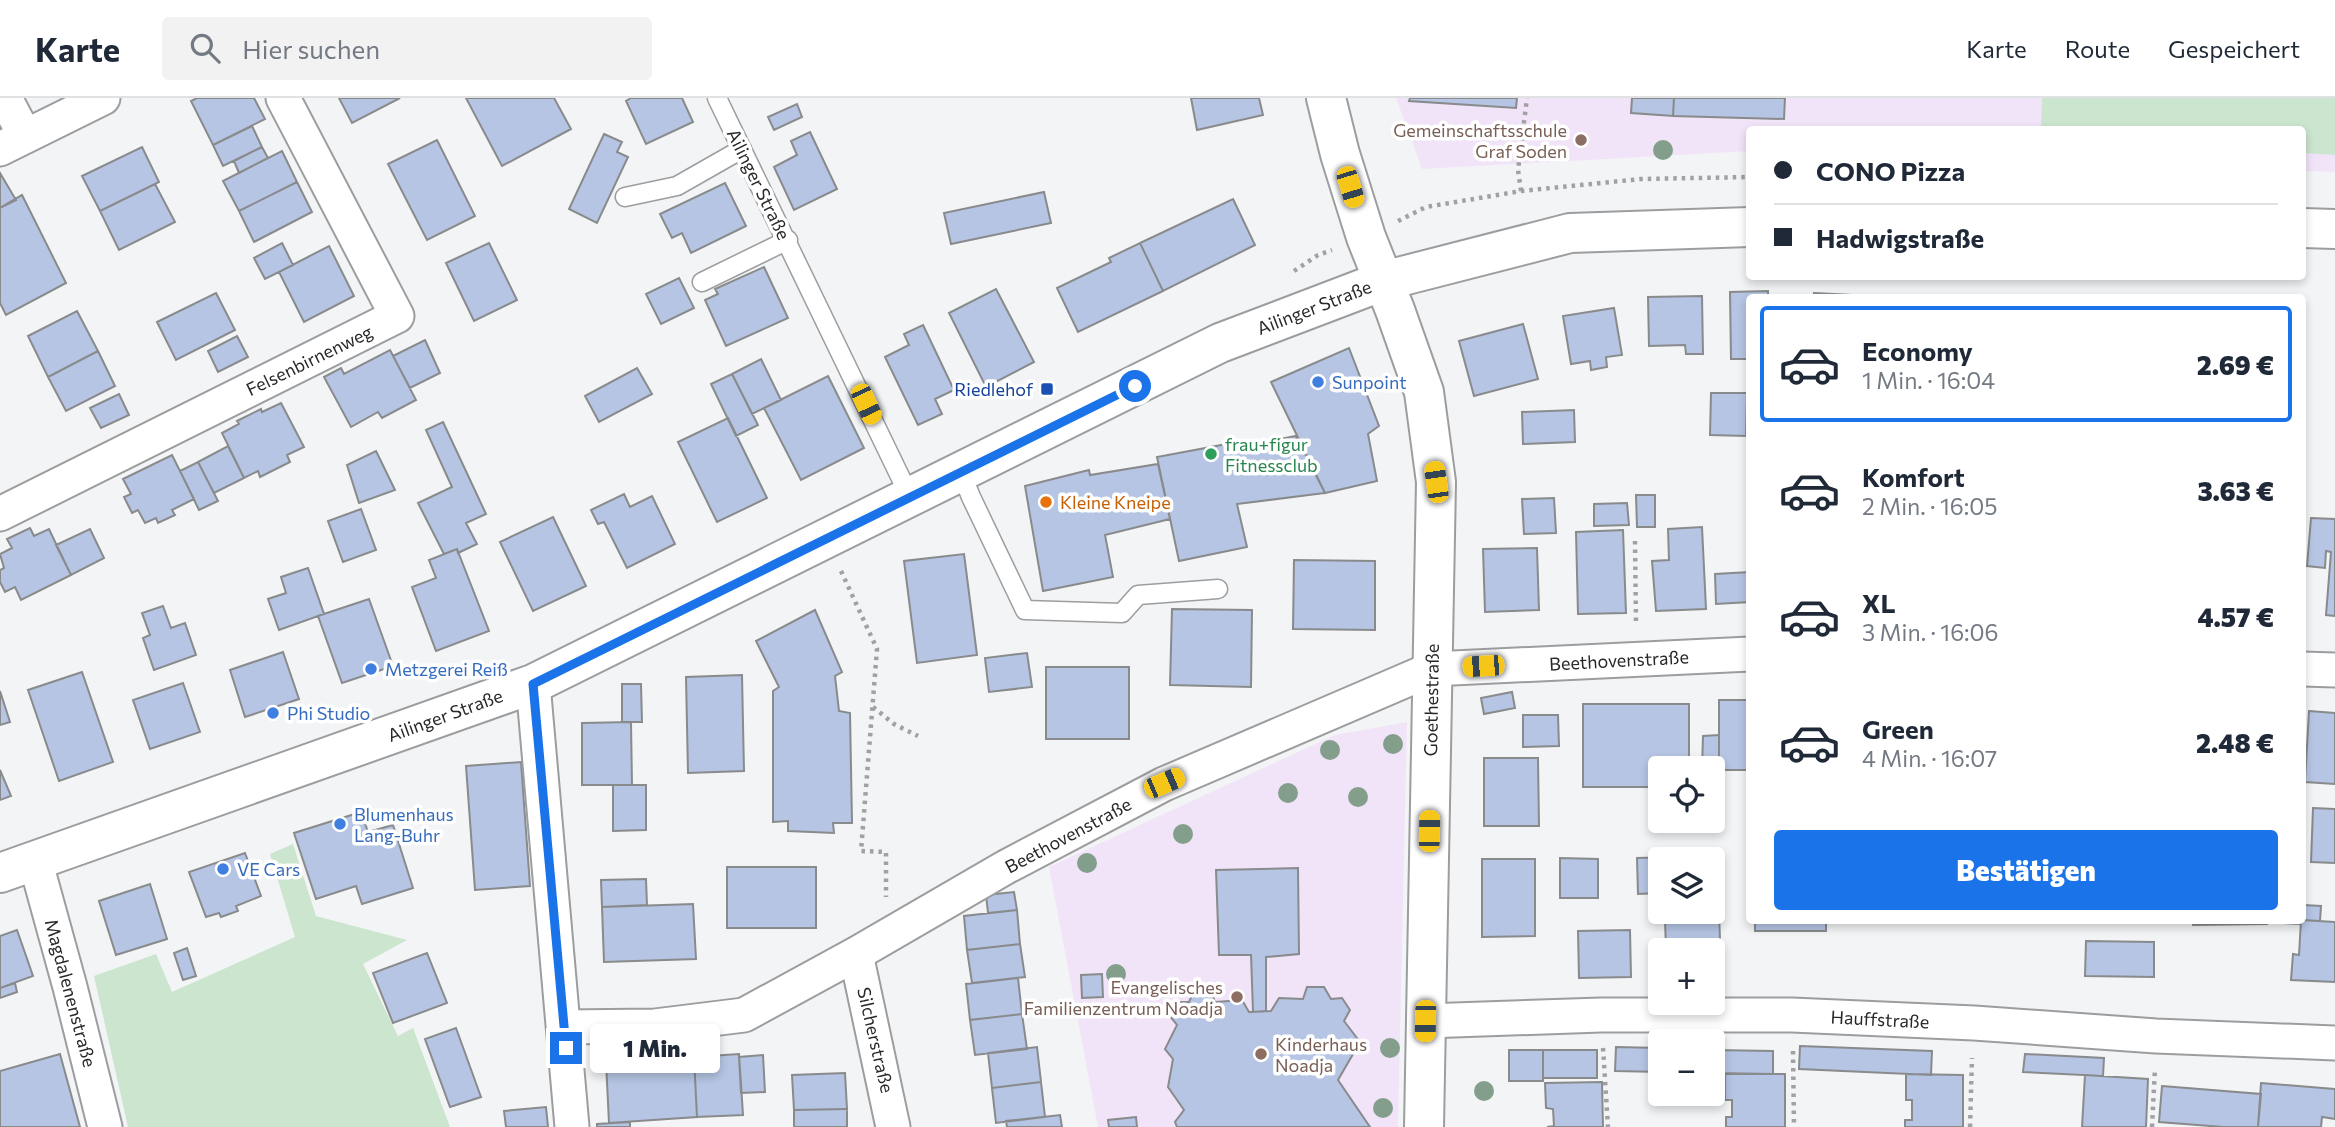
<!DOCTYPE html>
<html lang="de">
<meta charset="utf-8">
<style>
:root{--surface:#fff;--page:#f2f2f3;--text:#1f2937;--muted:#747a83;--line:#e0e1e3;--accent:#1a73e8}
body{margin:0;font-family:Commissioner,sans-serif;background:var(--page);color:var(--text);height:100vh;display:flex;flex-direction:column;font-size:26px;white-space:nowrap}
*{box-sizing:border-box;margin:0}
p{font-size:23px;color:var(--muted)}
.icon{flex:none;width:38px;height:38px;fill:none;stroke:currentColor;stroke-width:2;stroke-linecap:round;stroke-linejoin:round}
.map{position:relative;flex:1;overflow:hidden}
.panel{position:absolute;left:1746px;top:196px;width:560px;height:630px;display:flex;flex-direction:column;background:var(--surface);border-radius:7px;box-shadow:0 4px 10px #0003}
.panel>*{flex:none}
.banner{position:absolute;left:1746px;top:28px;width:560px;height:154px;border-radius:7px;box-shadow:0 4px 10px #0003;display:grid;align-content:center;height:154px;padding:0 28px;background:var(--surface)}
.tools{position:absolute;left:1648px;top:658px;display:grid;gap:14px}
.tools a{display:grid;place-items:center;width:77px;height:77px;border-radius:7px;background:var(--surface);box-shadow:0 4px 10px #0003;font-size:35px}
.end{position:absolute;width:32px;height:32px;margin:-16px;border:9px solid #1a73e8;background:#fff;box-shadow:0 0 0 4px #fff}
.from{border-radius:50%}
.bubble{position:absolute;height:49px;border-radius:7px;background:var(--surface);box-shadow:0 4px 10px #0003;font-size:23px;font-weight:800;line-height:49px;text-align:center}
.car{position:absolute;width:21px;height:42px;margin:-21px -10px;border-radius:9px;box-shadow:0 0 5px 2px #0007;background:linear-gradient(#f5c518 24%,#345 0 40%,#f5c518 0 76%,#345 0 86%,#f5c518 0)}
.banner b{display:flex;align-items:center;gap:24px;height:66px;font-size:26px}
.banner b+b{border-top:2px solid var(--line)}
.banner i{width:18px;height:18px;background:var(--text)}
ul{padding:12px 0 0;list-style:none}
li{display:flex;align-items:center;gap:21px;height:116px;margin:0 14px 10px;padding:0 14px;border:4px solid transparent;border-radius:7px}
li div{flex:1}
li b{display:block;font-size:26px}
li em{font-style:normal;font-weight:800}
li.selected{border-color:var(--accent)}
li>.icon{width:63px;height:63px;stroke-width:1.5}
.action{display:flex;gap:14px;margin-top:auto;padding:14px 28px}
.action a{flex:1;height:80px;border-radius:7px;background:var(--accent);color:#fff;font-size:28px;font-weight:800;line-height:80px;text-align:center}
header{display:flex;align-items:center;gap:42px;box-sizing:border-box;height:98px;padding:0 35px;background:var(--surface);border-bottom:2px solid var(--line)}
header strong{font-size:33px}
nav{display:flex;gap:38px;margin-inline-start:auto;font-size:24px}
.search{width:490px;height:63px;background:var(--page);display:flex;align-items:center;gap:18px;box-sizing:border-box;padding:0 24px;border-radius:7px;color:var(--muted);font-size:26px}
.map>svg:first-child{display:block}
.education{fill:#f2e4f8}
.green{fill:#cbe5cf}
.building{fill:#b5c5e3;stroke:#898a8c;stroke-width:2}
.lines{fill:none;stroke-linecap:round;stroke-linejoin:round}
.service-casing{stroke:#9c9d9f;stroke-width:21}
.minor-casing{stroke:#9c9d9f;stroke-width:37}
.tertiary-casing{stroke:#9c9d9f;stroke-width:42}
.secondary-casing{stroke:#9c9d9f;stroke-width:42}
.path{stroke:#a0a1a2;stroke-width:4.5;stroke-dasharray:3.5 5;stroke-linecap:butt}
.service{stroke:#fff;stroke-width:18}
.minor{stroke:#fff;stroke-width:33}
.tertiary{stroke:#fff;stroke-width:38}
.secondary{stroke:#fff;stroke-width:38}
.tree{fill:#849e8c}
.route{stroke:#1a73e8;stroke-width:9}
.education-dot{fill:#8d6e63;stroke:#fff;stroke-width:2.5}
.shop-dot{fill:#3f7fe0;stroke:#fff;stroke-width:2.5}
.transit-dot{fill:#1a4fb4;stroke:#fff;stroke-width:2.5}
.leisure-dot{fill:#2e9e5b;stroke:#fff;stroke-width:2.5}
.food-dot{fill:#e8710a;stroke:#fff;stroke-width:2.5}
.labels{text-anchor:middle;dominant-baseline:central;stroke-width:7;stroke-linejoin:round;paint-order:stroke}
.education-label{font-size:18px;fill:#785e54;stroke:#fff;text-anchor:end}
.street-label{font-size:18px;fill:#272829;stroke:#fff}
.shop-label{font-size:18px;fill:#366cbe;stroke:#fff;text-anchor:start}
.transit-label{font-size:18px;fill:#164399;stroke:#fff;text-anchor:end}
.leisure-label{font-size:18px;fill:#27864d;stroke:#fff;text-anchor:start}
.food-label{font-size:18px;fill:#c56008;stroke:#fff;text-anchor:start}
</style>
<header>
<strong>Karte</strong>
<div class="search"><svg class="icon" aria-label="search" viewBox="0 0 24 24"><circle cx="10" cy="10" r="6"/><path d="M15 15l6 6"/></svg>Hier suchen</div>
<nav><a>Karte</a><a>Route</a><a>Gespeichert</a></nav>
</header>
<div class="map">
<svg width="2335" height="1029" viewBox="0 0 2335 1029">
<rect width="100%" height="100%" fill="#f3f4f6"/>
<path class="education" d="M1396,0H2335V74L2303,73V32H1750V53L1422,71Z
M1407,624L1398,1029H1098L1049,769L1335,637Z"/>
<path class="green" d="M2042,0H2335V57L2303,55V32L2041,31Z
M293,746L316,818L407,842L363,866L398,938L413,930L450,1029H128L94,878L156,856L172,894L295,839L270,756Z"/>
<path class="building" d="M197,0H254L265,21L213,47L191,3Z
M339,0H400L352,25Z
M466,0H554L571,31L502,68Z
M631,0H682L693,24L646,46L626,3Z
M1191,0H1259L1263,17L1197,32Z
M1410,0H1517L1516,10L1409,3Z
M1632,0H1674L1673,18L1631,15Z
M1674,0H1785L1784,21L1673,18Z
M797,6L802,19L774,32L768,19Z
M252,28L262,49L223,68L213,47Z
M810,34L837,91L794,112L774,69L797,57L791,43Z
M604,36L622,44L617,54L628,59L597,125L569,111Z
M437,42L475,118L427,142L388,66Z
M142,49L159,84L100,113L82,78Z
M262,49L268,60L239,75L234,63Z
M282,53L297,84L239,113L223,83Z
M0,75L16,102L0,110Z
M297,84L312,114L254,144L239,113Z
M725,85L746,128L691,155L682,135L672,140L660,116Z
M155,86L175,124L119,152L100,113Z
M1044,94L1051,125L951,146L944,115Z
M22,97L66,185L6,217L0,205V110Z
M1233,101L1255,147L1163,193L1140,145Z
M282,145L293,167L265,181L254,160Z
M489,145L517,202L474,223L446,165Z
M1140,145L1163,193L1078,234L1057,190L1111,164L1109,160Z
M329,148L354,198L304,224L279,174Z
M764,169L788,220L726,248L705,202L718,196L715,191Z
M679,180L694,210L661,226L646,196Z
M996,191L1034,264L986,289L949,215Z
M1768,193V200H1750V268L1748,261H1731L1730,194Z
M216,195L235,232L176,262L157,224Z
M1814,195L1871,198V200H1814Z
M1702,198L1703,256H1686L1685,247L1649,248L1648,199Z
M1614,210L1622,257L1606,259L1607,269L1591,272L1590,263L1571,266L1563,218Z
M77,213L98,253L48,279L28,238Z
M1523,226L1538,281L1474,298L1459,243Z
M923,227L954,292L935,301L942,316L918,327L885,259L909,247L904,236Z
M237,238L248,259L218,274L208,253Z
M425,242L440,275L410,290L393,258Z
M1349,250L1379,328L1368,336L1377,383L1325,395L1271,284Z
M390,252L416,302L382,320L378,314L351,329L324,279L341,270L344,276Z
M98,253L115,288L66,313L48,279Z
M761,261L781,302L752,316L732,276Z
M637,270L652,296L599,324L585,298Z
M732,276L758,327L736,338L711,286Z
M828,278L864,350L801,382L764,310Z
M1711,295H1747L1746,338L1710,337Z
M119,296L129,317L101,330L90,310Z
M281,305L304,349L287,357L290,364L260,379L258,373L244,380L222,335L239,326L237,323L261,311L262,314Z
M1574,312L1575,344L1523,346L1522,314Z
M728,320L767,400L717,424L678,344Z
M443,324L486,416L466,425L477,446L458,455L457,451L444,456L418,405L452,389L426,332Z
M1296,338L1325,395L1237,406L1247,449L1179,463L1157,359L1227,346L1229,351Z
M228,348L244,380L214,395L198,364Z
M376,353L395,392L359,405L347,367Z
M172,357L194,401L172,412L175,417L158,425L156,420L145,425L138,412L132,415L124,399L131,396L123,381Z
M198,364L218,403L199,412L180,373Z
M1158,366L1170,421L1105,437L1113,479L1043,493L1025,388L1089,372L1090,377Z
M624,396L630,409L652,398L675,446L627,470L604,424L598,426L591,412Z
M1636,397H1655V429H1637Z
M1554,400L1556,435L1524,436L1522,401Z
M1627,405L1629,427L1594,428V406Z
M361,411L376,452L343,464L328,423Z
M553,419L586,488L533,513L500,444Z
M2311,420L2335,421V518L2326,517L2331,454L2326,453L2325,470L2307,468Z
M1702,429L1706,511L1656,513L1652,463L1669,462L1668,431Z
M30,430L34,438L49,431L71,477L21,502L15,489L5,494L0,484V472L4,470L0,456L12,450L7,441Z
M90,431L104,460L71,477L56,447Z
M1623,432L1626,515L1578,516L1576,434Z
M1537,450L1539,512L1485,514L1483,451Z
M457,451L489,533L436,553L412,489L436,480L429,462Z
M964,456L977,557L917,565L904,463Z
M1294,462L1375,463V532L1293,531Z
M308,470L324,516L279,532L268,501L286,495L281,479Z
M1750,474V504L1716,506L1715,476Z
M369,501L393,568L342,585L318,518Z
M163,508L171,530L185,525L196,557L154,572L143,540L150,537L142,515Z
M1172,511L1252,512L1251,589L1170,587Z
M815,512L842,574L835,578L839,613L850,615L852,725H833L834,735L788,733V723L773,724V593L779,589L756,543Z
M283,554L299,601L245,619L230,572Z
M1027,555L1032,589L989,594L985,560Z
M1046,569H1129V641H1046Z
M82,574L113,664L59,683L28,592Z
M742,577L744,673L688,675L686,579Z
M183,585L200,634L150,651L133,602Z
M622,586H641L642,624H622Z
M0,593L10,624L0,627Z
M1512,594L1515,610L1484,616L1481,600Z
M1719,602H1750V672H1719Z
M1583,606H1689V670H1661V689H1583Z
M2309,613L2335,615V686L2305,684Z
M1523,617H1558L1559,648L1523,649Z
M631,624L632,687H582V625Z
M1719,637V672L1702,670L1703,638Z
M1484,660H1538L1539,728H1484Z
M521,664L530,788L475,792L466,668Z
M0,672L11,698L0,702Z
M613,687H646V732L613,733Z
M2313,710L2335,711V765L2311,764Z
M361,714L368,734L393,727L413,790L362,806L356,788L316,801L294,735Z
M245,755L261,798L236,808L238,813L221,819L219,815L206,819L189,774Z
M1717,758L1721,870L1713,871V852H1666L1665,822L1682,821L1681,814H1713V761H1661V795L1638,796L1637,760Z
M1560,760L1598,761V800H1560Z
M1482,761H1535V838L1482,839Z
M727,769H816V830H727Z
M1298,770L1299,856L1266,859V913L1253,914L1251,857H1219L1216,772Z
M646,781L647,807L602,809L601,782Z
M150,786L167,841L116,857L99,803Z
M1014,794L1017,812L988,815L986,797Z
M693,806L696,861L604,864L602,809Z
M2303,807L2321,808L2320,823L2303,822Z
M1017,812L1020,846L967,852L964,818Z
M1755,822H1826V833H1755Z
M1859,822H1914V823L1859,824Z
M1961,822H2049V824L1961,825Z
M2193,822H2267V826L2193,827Z
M2283,822H2301V826L2283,825Z
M2301,822L2335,824V884L2291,882L2293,856L2299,857Z
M17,832L33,878L0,890V838Z
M1630,832L1631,879L1579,880L1578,833Z
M2086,843L2154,844V879L2085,878Z
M1020,846L1025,879L972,885L967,852Z
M187,850L196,878L183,882L174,855Z
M427,855L447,905L393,925L373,875Z
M1102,876L1103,899L1082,900L1081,877Z
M1018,880L1022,916L970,922L966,886Z
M15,885L17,894L0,900V890Z
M1307,889H1324L1331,901L1342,900L1350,912L1344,923L1360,944L1338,982L1370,1029H1177L1175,1024L1184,1012L1168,989L1173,961L1165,951L1177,927L1169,917L1173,904H1189L1194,893L1211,894L1215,904L1242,902L1249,914L1271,913L1279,900L1303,901Z
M1022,916L1027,951L975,957L970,922Z
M456,930L481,999L450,1009L425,941Z
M1800,948L1932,953L1931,977L1799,971Z
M1037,949L1041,984L992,990L988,955Z
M1616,949L1661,950V974L1615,973Z
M1509,952H1543V983H1509Z
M1543,952H1597V980H1543Z
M1713,952L1773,953V976L1713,975Z
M60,956L80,1029H0V973Z
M739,956L743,1017L697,1019L694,959Z
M2025,956L2104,960L2103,978L2023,974Z
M763,957L765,994L741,995L739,959Z
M694,959L697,1019L609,1025L606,964Z
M845,975L847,1011L794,1012L792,977Z
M1725,976H1785V1029H1726V1019H1732V1002H1725Z
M1906,976L1963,977V1029H1905V1022H1912V1002H1906Z
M2085,977L2148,981L2146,1029H2082Z
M1041,984L1045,1019L996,1025L992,990Z
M1602,984L1603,1029H1547L1554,1028L1553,1011L1546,1010L1545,985Z
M2261,985L2335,991V1021L2322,1019L2321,1029H2258Z
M2162,988L2261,996L2258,1029H2223L2159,1024Z
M546,1009L548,1029H506L504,1013Z
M847,1011V1029H794V1012Z
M1060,1017L1062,1029H1007L1006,1023Z
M1136,1019L1137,1029H1109L1108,1022Z
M630,1024V1029H597V1026Z"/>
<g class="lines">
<defs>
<path id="service" d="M717,0L910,399
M625,99L677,88L742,51
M702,184L788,142
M961,374L971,399L1025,512L1122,515L1138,497L1218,491"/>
<path id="minor" d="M5,0L25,38
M0,51L103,0
M0,416L397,218L283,0
M2303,571L2335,572
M533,586L572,1029
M35,762L70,889L105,1029
M856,856L893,1029
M1425,923L1601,917H1792L1974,925L2156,938L2335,945
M564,929L655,928L744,917L856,856L1006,769L1164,686L1432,571L1750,556"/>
<path id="tertiary" d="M1326,0L1340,56L1366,139L1395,212L1424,294L1436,384L1424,1029"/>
<path id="secondary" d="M2303,130L2335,131
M0,775L533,586L1220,245L1383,183L1570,135L1750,129"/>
</defs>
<use href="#service" class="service-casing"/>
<use href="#minor" class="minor-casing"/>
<use href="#tertiary" class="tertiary-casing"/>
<use href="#secondary" class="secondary-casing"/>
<path class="path" d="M1521,93L1518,72L1527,0
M1398,123L1426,109L1521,93L1641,81L1750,79
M1294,173L1318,157L1332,152
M1635,443L1636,526
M841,473L877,551L861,753L886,754V799
M873,609L894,626L918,638
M1603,950L1608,1029
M1793,953L1794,1029
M1970,1029L1972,960
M2152,1029L2155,970"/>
<use href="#service" class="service"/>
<use href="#minor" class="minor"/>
<use href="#tertiary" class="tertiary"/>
<use href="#secondary" class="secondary"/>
</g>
<g class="tree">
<circle cx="1663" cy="52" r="10"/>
<circle cx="1393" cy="646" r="10"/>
<circle cx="1330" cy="652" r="10"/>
<circle cx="1288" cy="695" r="10"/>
<circle cx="1358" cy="699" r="10"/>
<circle cx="1183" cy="736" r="10"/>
<circle cx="1087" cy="765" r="10"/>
<circle cx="1116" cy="876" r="10"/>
<circle cx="1390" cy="950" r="10"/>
<circle cx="1484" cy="993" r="10"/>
<circle cx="1383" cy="1010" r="10"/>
</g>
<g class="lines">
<path class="route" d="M566,950L533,586L1135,288"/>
</g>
<g class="education-dot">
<circle cx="1581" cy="42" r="7"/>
<circle cx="1237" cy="899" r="7"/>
<circle cx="1261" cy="956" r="7"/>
</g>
<g class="shop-dot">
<circle cx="1318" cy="284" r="7"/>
<circle cx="371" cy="571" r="7"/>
<circle cx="273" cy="615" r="7"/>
<circle cx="340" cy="726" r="7"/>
<circle cx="223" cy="771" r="7"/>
</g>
<rect class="transit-dot" x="1040" y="284" width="14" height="14" rx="3.5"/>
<circle class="leisure-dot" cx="1211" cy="356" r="7"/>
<circle class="food-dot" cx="1046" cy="404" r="7"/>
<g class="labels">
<g class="education-label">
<text x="1567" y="32">Gemeinschaftsschule<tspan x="1567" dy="21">Graf Soden</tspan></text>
<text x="1223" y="889">Evangelisches<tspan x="1223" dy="21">Familienzentrum Noadja</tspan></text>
<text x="1275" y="946" text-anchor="start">Kinderhaus<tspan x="1275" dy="21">Noadja</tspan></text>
</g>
<g class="street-label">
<text transform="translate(759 86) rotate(64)">Ailinger Straße</text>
<text transform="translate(1314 209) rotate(-21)">Ailinger Straße</text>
<text transform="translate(309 262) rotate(-26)">Felsenbirnenweg</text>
<text transform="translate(1619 562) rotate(-3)">Beethovenstraße</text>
<text transform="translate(1431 602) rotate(-89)">Goethestraße</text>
<text transform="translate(445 617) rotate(-20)">Ailinger Straße</text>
<text transform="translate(1068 737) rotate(-28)">Beethovenstraße</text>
<text transform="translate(71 895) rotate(75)">Magdalenenstraße</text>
<text transform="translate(1880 921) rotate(3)">Hauffstraße</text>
<text transform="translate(876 942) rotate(77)">Silcherstraße</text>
</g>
<g class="shop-label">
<text x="1332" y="284">Sunpoint</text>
<text x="385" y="571">Metzgerei Reiß</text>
<text x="287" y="615">Phi Studio</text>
<text x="354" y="716">Blumenhaus<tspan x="354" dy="21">Lang-Buhr</tspan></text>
<text x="237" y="771">VE Cars</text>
</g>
<g class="transit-label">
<text x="1033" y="291">Riedlehof</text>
</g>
<g class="leisure-label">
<text x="1225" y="346">frau+figur<tspan x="1225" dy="21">Fitnessclub</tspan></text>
</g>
<g class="food-label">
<text x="1060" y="404">Kleine Kneipe</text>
</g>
</g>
</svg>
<div class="tools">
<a><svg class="icon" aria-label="locate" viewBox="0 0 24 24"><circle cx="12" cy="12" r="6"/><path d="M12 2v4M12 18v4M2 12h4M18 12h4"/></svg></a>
<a><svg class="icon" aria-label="layers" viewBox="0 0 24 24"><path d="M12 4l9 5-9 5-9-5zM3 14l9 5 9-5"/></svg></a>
<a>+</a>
<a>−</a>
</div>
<i class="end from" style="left:1135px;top:288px"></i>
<i class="end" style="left:566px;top:950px"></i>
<div class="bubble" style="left:590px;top:926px;width:130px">1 Min.</div>
<i class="car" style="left:1350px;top:89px;rotate:163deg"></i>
<i class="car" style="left:866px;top:306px;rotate:155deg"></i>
<i class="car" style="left:1436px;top:384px;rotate:352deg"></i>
<i class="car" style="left:1483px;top:568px;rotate:267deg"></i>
<i class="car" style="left:1164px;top:685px;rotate:67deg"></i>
<i class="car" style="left:1429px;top:733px;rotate:1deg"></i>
<i class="car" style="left:1425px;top:923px;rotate:181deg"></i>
<div class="banner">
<b><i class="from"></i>CONO Pizza</b>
<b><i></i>Hadwigstraße</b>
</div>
<section class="panel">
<ul>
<li class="selected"><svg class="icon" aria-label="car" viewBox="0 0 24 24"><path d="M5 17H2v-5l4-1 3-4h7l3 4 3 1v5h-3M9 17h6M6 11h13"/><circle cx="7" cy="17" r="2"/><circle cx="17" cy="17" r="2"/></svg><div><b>Economy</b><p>1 Min. · 16:04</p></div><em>2.69 €</em></li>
<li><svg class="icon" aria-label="car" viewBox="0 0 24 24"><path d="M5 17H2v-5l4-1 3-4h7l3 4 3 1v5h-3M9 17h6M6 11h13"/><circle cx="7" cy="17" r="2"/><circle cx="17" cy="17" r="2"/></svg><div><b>Komfort</b><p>2 Min. · 16:05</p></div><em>3.63 €</em></li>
<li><svg class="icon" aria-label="car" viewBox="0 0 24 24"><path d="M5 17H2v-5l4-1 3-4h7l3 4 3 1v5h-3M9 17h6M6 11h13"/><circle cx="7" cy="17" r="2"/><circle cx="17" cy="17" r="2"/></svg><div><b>XL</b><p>3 Min. · 16:06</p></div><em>4.57 €</em></li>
<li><svg class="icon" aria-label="car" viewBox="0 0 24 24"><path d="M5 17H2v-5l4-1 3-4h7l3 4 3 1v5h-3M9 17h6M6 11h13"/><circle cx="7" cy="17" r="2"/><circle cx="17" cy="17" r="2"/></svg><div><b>Green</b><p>4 Min. · 16:07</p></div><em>2.48 €</em></li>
</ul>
<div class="action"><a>Bestätigen</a></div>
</section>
</div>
